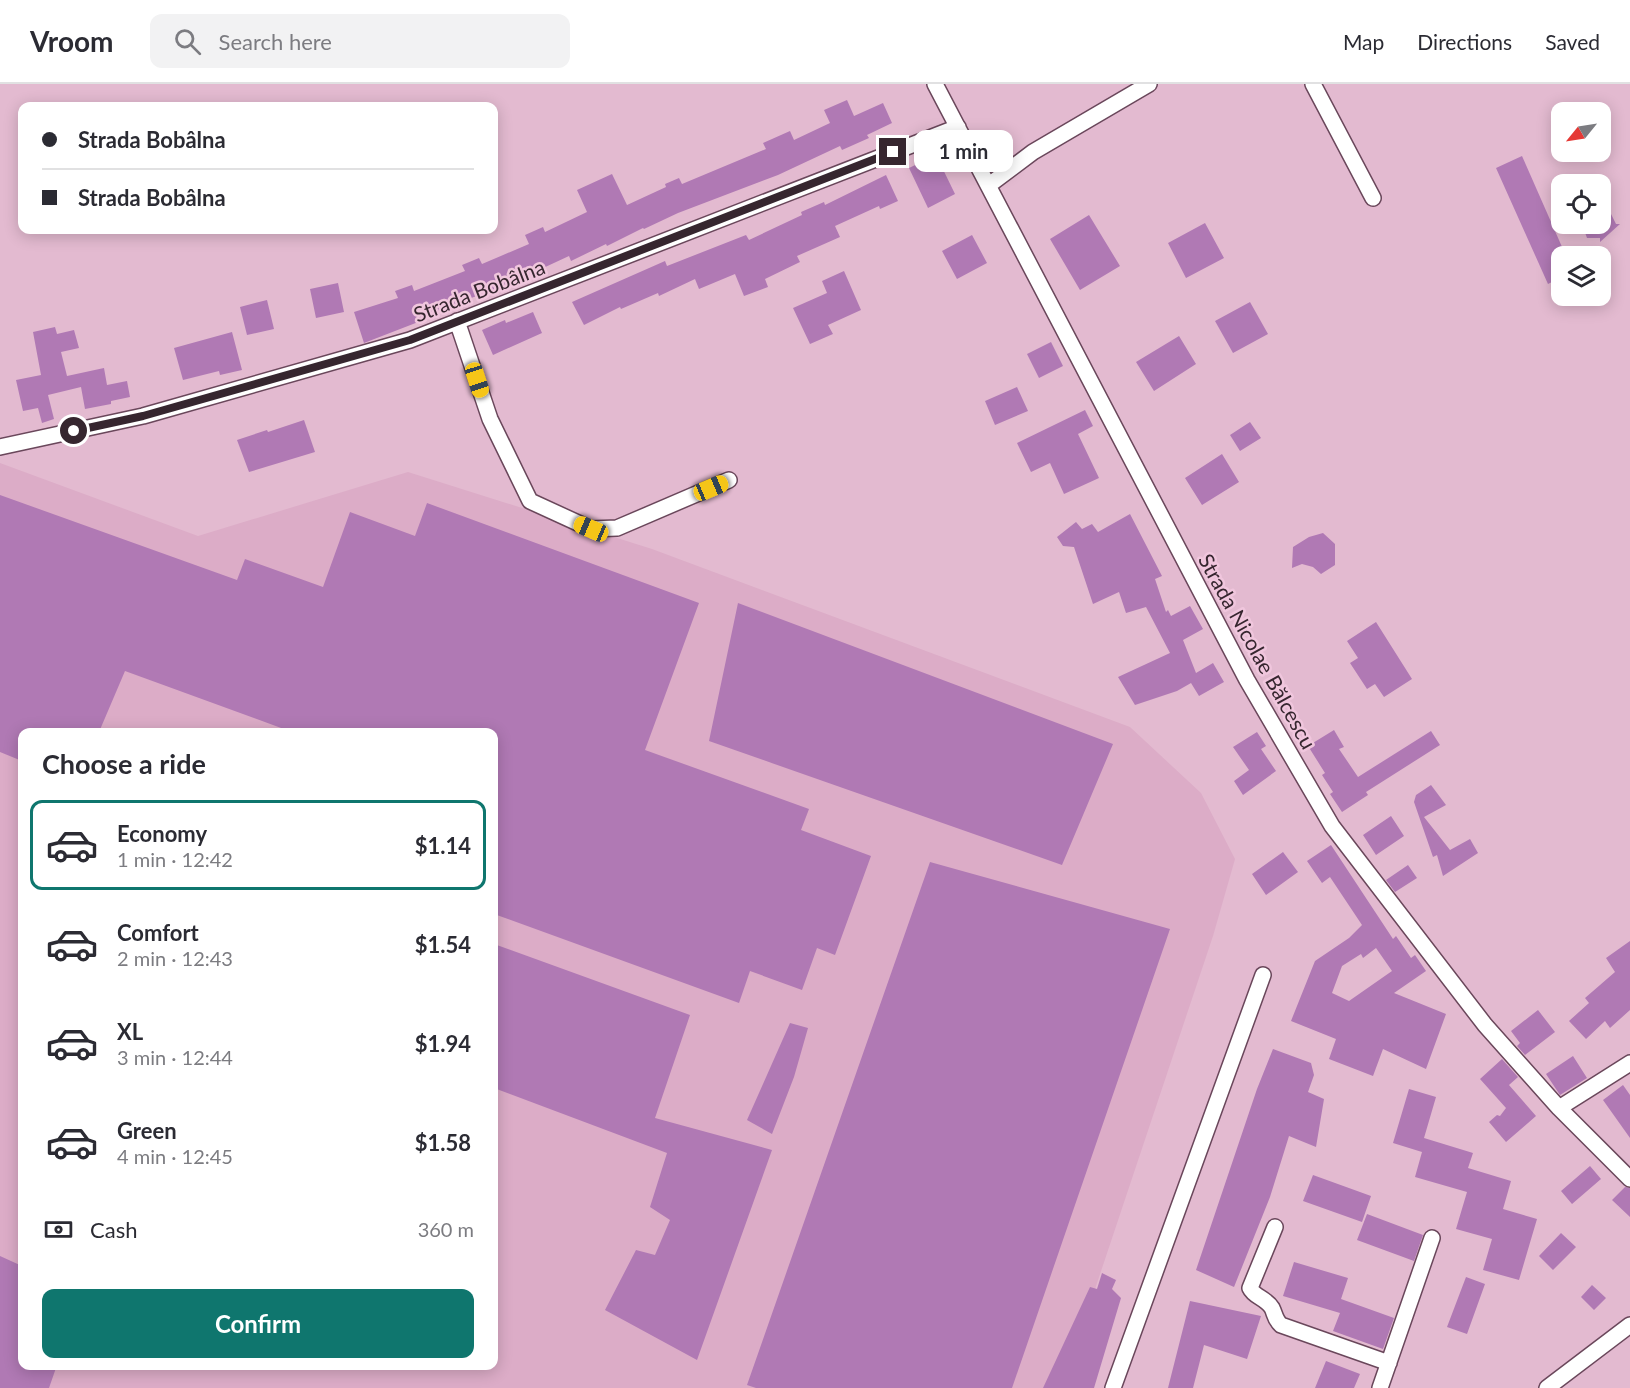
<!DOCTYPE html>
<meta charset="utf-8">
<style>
:root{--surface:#fff;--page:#f2f2f3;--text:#2b2b33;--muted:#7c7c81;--line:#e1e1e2;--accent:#0f766e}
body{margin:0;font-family:Lato,sans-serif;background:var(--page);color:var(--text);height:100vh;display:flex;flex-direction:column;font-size:22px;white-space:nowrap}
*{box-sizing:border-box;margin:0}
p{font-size:20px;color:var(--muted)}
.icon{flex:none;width:33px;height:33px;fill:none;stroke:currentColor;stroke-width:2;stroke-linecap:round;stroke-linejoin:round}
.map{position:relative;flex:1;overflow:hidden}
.side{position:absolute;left:18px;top:644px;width:480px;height:642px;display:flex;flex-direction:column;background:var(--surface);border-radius:12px;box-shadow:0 3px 15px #0003}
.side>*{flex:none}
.guide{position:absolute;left:18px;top:18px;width:480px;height:132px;border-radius:12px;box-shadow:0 3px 15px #0003;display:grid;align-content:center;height:132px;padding:0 24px;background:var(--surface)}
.needle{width:39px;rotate:240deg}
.buttons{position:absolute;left:1551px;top:18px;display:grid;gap:12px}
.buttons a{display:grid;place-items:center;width:60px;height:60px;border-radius:12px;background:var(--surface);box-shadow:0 3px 15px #0003;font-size:30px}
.end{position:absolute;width:27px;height:27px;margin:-14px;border:8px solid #36262f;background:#fff;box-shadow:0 0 0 3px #fff}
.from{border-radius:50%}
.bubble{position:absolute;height:42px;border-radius:12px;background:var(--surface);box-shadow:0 3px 15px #0003;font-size:20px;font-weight:700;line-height:42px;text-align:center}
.car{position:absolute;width:18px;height:36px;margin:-18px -9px;border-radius:8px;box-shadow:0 0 4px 2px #0007;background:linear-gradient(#f5c518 24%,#345 0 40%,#f5c518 0 76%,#345 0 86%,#f5c518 0)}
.guide b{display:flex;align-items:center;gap:21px;height:57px;font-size:22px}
.guide b+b{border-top:2px solid var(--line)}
.guide i{width:15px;height:15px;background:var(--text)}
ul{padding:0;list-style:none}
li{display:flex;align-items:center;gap:18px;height:90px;margin:0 12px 9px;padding:0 12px;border:3px solid transparent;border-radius:12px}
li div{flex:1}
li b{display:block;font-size:22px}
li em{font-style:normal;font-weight:700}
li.active{border-color:var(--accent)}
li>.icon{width:54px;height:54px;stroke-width:1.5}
h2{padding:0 24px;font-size:27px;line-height:72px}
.pay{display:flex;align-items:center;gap:15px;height:66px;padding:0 24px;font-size:22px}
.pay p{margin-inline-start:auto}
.action{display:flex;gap:12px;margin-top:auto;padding:12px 24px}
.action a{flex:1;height:69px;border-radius:12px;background:var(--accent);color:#fff;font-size:24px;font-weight:700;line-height:69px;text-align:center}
header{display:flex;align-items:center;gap:36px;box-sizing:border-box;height:84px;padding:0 30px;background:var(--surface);border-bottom:2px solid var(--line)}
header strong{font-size:28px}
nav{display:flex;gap:33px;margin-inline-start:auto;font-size:21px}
.search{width:420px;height:54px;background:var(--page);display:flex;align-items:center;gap:15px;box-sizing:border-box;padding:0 21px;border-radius:12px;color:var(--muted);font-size:22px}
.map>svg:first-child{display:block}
.built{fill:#dcacc7;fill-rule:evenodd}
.building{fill:#b079b4;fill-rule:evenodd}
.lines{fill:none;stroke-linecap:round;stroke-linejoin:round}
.minor-casing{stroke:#6a475b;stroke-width:18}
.minor{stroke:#fff;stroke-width:15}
.route{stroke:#36262f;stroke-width:8}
.labels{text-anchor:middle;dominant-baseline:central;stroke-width:5;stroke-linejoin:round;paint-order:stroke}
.street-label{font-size:21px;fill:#36262f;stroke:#f0c6dd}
</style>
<header>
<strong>Vroom</strong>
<div class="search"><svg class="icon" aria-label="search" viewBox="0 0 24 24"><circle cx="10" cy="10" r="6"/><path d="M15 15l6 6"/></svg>Search here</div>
<nav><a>Map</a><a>Directions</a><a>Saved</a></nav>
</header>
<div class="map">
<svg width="1630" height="1304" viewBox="0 0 1630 1304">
<rect width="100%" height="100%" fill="#e3bad0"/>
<path class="built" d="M0,379L198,452L408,388L652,465L1130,643L1201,709L1235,775L1213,852L1062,1304H0ZM22,648H494V1281H22Z"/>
<path class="building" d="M847,16L854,32L883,19L892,39L867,51L869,54L842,66L840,62L778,91L678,129L644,145L643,144L607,162L606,160L571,177L569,172L513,198L424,232L426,235L364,259L354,228L398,214L395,207L412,201L414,207L465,187L462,181L479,174L482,180L529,160L525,151L543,143L545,148L587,128L577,106L612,90L627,121L666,103L665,100L679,94L682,100L766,65L763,59L790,47L794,56L830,39L824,26Z
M936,71L955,110L928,124L909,84Z
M1522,72L1566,172H1562V193L1548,200L1496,84Z
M886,91L898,117L880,125L879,122L835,142L840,153L797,172L800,178L765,195L768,203L744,212L735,190L699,205L695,195L659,212L658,209L621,225L620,223L584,241L572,218L665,177L667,182L746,151L749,156L802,131L801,128L824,118L825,121Z
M1600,108L1616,140H1620L1600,158V154H1587L1582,140H1600Z
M1089,131L1120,182L1080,206L1050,155Z
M1205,139L1224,174L1186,194L1168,159Z
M972,151L987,179L957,195L942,167Z
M844,187L861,226L828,241L833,250L810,260L793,224L827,209L822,197Z
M338,199L344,228L316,234L310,205Z
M267,216L274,245L247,251L240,223Z
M1250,218L1268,250L1233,269L1215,237Z
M533,228L542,249L493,271L482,246L505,236L506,239Z
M55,243L57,250L74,246L79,264L61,268L67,292L104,284L107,301L127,297L130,313L111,317V320L85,325L81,303L48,311L54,335L42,339L38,324L23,327L16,296L41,291L33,248Z
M232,248L242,286L220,291L219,287L183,296L174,264Z
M1179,252L1196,280L1154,307L1136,278Z
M1051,258L1063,282L1039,294L1027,270Z
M1017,303L1028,327L995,341L985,317Z
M1085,326L1093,342L1078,350L1099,394L1064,410L1050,379L1031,388L1017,359Z
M304,336L315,368L249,388L237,356L267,346L268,348Z
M1250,338L1261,354L1240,367L1230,351Z
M1222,370L1239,398L1202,421L1185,394Z
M0,411L237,496L245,475L323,503L350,428L415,452L427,419L699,519L645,666L809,725L801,746L871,772L835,871L817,864L802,906L750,887L739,919L494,830V648H292L125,587L99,648H22V677L0,668Z
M1130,430L1162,492L1155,495L1166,528L1168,526L1171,532L1190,522L1203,545L1183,556L1196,589L1213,579L1224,598L1199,612L1191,599L1177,607L1135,621L1118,593L1170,569L1146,523L1126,529L1119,508L1093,520L1074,463L1063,462L1057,453L1076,438L1082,445L1092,440L1098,448Z
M1323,449L1335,460V481L1321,490L1313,483L1302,480L1292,484L1293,463L1309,453Z
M738,519L1113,660L1062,781L709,657Z
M1376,538L1412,595L1384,613L1375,600L1367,605L1350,579L1358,574L1347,557Z
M1334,646L1344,663L1339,665L1358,693L1431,647L1440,661L1366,708L1368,711L1342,728L1330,710L1333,708L1322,691L1325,689L1308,662Z
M1257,648L1266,662L1261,665L1276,687L1243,711L1234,697L1249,686L1233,663Z
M1431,701L1446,721L1424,733L1450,766L1470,755L1478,769L1443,792L1437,771L1433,773L1414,718L1416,711Z
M1391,732L1404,752L1376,771L1363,751Z
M1331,761L1393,855L1396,852L1411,874L1415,871L1426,887L1394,909L1446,930L1426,985L1383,965L1373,992L1329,975L1336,955L1291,937L1315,877L1349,854L1362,841L1330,793L1322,799L1307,777ZM1376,864L1392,887L1349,917L1332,909L1342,882L1361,870L1363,874Z
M1283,768L1298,788L1266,811L1252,790Z
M930,778L1170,845L1012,1304H756L747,1301Z
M1408,781L1417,794L1395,808L1386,796Z
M1630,857V926L1610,944L1605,937L1586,955L1569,937L1589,919L1585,914L1615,888L1606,874Z
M494,860L690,931L655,1034L772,1066L697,1276L605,1226L636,1166L655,1171L670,1136L650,1123L667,1069L494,1004Z
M1538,926L1555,948L1525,971L1517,962L1520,959L1511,947Z
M790,939L808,944L794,993L772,1050L747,1036Z
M1273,965L1311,979L1314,991L1308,1008L1324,1015L1316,1063L1289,1052L1270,1113L1234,1203L1196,1186L1257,1005Z
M1573,972L1587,994L1560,1011L1546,990Z
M1502,975L1518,993L1509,1001L1536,1032L1506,1058L1489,1038L1497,1031L1500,1032L1506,1024L1480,995Z
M1623,1001L1630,1011V1054L1603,1016Z
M1409,1005L1436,1013L1424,1054L1473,1069L1468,1084L1511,1097L1503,1125L1537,1135L1519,1196L1483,1186L1492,1155L1456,1145L1467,1108L1415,1093L1422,1068L1393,1059Z
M1590,1082L1601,1095L1572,1120L1561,1107Z
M1313,1091L1371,1112L1362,1138L1303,1117Z
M1625,1103L1630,1104V1133L1612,1116Z
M1367,1130L1423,1151L1414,1177L1357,1156Z
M1561,1149L1576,1163L1553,1186L1539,1172Z
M0,1172L22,1182V1281H57L49,1304H0Z
M1294,1178L1348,1194L1341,1215L1394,1234L1383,1265L1333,1247L1340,1229L1283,1212Z
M1102,1189L1116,1196L1112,1205L1121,1214L1094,1304H1043L1090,1203L1097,1205Z
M1466,1193L1485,1200L1467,1250L1447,1243Z
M1592,1201L1606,1214L1594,1226L1581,1213Z
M1190,1217L1261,1232L1247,1275L1204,1261L1193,1304H1168Z
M1326,1277L1360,1290L1354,1304H1315Z"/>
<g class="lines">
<defs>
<path id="minor" d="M935,0L1247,596L1332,742L1485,941L1559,1024L1630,1095
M1313,0L1373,114
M989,101L1033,68L1149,0
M457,237L490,335L530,417L591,445L617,444L729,396
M0,363L143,332L410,256L958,43
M1559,1024L1630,979
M1275,1143L1250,1204C1254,1213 1266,1214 1272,1224C1275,1230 1275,1236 1281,1241L1389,1279
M1113,1304L1263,891
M1380,1304L1432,1154
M1547,1304L1630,1241"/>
</defs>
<use href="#minor" class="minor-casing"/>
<use href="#minor" class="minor"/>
</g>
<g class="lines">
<path class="route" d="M74,347L143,332L410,256L893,68"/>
</g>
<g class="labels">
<g class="street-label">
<text transform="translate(479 206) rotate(-21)">Strada Bobâlna</text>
<text transform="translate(1258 567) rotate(61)">Strada Nicolae Bălcescu</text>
</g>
</g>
</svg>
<div class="buttons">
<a><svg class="needle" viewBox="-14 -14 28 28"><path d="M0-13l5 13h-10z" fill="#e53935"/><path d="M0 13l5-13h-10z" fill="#7c7c81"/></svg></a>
<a><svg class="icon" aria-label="locate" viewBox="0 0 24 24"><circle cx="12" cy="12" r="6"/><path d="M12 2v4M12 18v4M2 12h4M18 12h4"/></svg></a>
<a><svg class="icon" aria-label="layers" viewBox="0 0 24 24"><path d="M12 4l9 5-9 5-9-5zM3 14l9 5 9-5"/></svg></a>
</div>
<i class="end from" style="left:74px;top:347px"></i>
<i class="end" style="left:893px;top:68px"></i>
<div class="bubble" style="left:914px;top:46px;width:99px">1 min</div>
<i class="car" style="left:477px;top:296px;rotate:162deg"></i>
<i class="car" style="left:711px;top:404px;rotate:67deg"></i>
<i class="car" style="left:591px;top:445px;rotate:293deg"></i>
<div class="guide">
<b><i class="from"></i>Strada Bobâlna</b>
<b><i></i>Strada Bobâlna</b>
</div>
<section class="side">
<h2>Choose a ride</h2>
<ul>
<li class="active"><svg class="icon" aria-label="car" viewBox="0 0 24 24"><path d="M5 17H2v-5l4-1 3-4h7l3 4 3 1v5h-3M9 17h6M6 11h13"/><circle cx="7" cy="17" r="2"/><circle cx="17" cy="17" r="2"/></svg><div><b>Economy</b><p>1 min · 12:42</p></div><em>$1.14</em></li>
<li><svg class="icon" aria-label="car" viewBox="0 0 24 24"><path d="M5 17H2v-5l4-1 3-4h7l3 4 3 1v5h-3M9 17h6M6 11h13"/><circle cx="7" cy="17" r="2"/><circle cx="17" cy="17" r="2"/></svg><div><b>Comfort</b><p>2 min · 12:43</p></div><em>$1.54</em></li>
<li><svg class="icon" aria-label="car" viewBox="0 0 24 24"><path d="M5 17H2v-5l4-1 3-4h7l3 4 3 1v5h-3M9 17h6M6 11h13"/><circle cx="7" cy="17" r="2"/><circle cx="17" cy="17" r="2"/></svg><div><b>XL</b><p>3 min · 12:44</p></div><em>$1.94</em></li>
<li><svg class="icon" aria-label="car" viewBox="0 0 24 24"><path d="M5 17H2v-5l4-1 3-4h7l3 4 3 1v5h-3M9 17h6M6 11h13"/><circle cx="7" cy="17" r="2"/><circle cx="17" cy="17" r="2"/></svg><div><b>Green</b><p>4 min · 12:45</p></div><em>$1.58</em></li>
</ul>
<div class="pay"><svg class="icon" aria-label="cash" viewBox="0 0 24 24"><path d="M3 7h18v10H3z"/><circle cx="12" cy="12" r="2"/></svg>Cash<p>360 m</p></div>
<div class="action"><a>Confirm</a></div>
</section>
</div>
